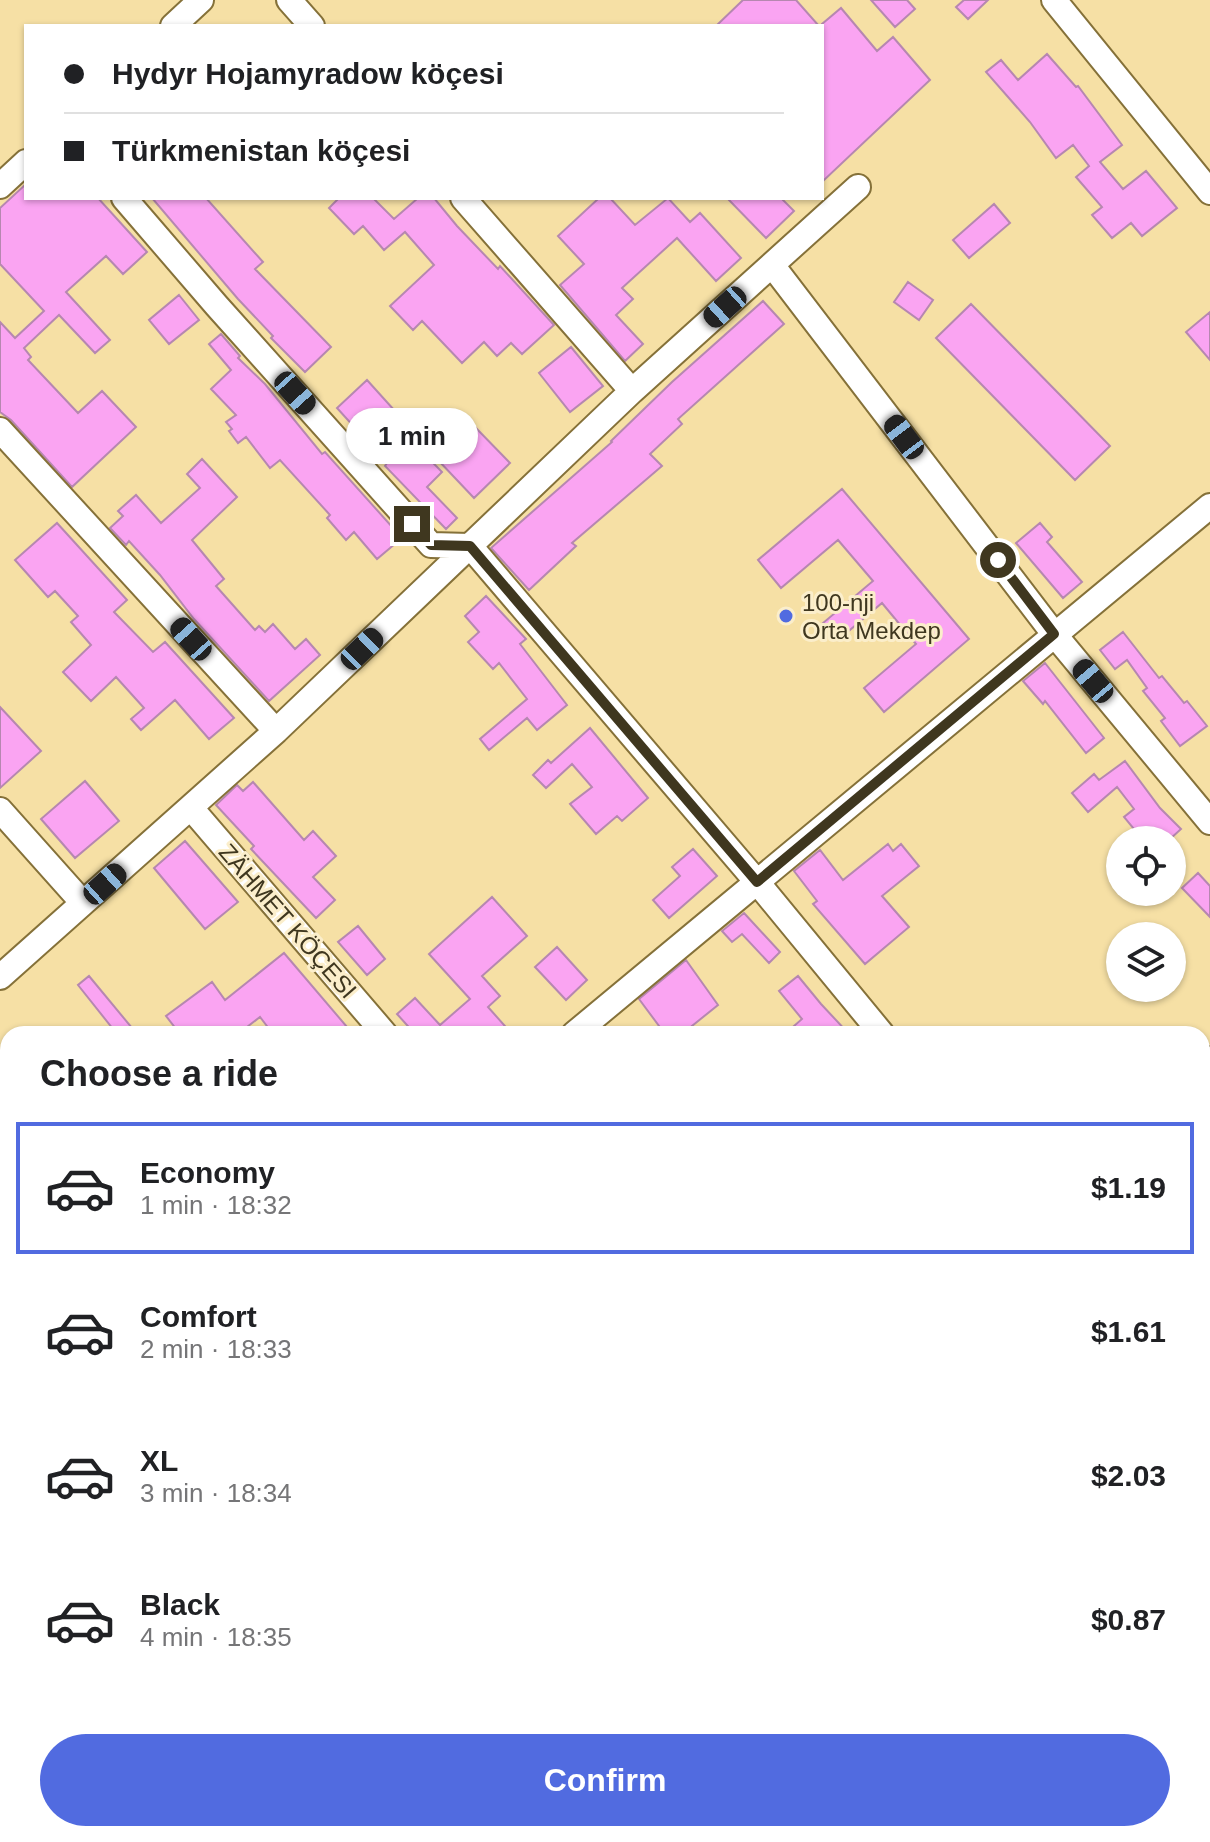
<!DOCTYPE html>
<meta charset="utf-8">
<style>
:root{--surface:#fff;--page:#f2f2f2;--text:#202124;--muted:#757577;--line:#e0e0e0;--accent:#516be0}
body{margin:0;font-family:Helvetica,sans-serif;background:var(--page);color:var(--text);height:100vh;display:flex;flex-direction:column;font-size:30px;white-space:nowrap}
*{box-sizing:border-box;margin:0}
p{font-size:26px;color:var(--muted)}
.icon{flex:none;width:44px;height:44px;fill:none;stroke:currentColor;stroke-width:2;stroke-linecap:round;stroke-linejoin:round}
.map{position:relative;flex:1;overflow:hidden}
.panel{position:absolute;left:0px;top:1026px;width:1210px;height:816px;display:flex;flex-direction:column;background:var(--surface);border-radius:24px 24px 0 0;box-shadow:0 2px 6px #0004}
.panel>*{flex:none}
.top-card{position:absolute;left:24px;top:24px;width:800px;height:176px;border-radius:0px;box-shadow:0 2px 6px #0004;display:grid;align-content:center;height:176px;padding:0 40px;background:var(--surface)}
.buttons{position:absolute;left:1106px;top:826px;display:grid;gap:16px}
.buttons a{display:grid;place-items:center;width:80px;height:80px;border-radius:50%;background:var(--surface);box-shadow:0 2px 6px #0004;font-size:40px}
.end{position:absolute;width:36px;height:36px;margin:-18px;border:10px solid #3f371f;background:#fff;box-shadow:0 0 0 4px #fff}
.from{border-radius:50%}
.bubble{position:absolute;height:56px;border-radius:28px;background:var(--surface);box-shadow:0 2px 6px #0004;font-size:26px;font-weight:600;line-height:56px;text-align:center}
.car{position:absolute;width:24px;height:48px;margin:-24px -12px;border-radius:10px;box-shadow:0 0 6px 2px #0007;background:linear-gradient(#222 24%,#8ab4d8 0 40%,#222 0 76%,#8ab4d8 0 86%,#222 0)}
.top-card b{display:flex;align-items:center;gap:28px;height:76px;font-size:30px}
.top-card b+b{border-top:2px solid var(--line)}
.top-card i{width:20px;height:20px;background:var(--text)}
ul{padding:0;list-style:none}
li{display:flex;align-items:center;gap:24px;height:132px;margin:0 16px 12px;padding:0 24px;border:4px solid transparent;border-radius:0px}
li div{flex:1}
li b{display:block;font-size:30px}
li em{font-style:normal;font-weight:600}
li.on{border-color:var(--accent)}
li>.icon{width:72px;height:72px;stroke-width:1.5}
h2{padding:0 40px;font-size:36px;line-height:96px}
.button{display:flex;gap:16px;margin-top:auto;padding:16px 40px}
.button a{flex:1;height:92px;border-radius:48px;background:var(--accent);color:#fff;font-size:32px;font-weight:600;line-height:92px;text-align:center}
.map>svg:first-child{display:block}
.building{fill:#faa4f2;stroke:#b687b0;stroke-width:2}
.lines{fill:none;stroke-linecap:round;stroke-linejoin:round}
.minor-casing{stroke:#857139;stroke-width:28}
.major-casing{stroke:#857139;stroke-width:34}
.minor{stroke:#fff;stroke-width:24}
.major{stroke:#fff;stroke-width:30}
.route{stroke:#3f371f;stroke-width:10}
.poi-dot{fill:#516be0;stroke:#fbeecb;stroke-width:3}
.labels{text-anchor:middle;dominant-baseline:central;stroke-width:6;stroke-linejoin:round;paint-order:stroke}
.poi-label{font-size:24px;fill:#3f371f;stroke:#fbeecb;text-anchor:start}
.street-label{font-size:24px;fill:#3f371f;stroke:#fbeecb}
</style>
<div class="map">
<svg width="1210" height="1842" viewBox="0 0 1210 1842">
<rect width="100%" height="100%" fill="#f6e0a5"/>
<path class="building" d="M743,0H796L819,26H716Z
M871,0H907L915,9L895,27Z
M964,0H988L968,19L956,7Z
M841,8L877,51L893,37L930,80L822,182V24Z
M1047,54L1076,87L1078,86L1122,145L1100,162L1123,189L1146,171L1177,208L1142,236L1131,223L1112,238L1092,215L1102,207L1076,177L1089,166L1073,145L1056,158L1030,122L986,72L1001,60L1018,80Z
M26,184V198H98L147,252L123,274L106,256L66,292L110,340L95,353L59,315L24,348L31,357L28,360L78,413L102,391L136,427L72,487L11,420L0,412V322L15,338L44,311L0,264V208Z
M152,198H206L263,262L255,269L331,347L305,372L271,338L273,336L238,299Z
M339,198H373L394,219L418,198H434L457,226L498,269L500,266L554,325L522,354L511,343L497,356L484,342L462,363L422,321L413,330L390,306L434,265L405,232L384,250L363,226L354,234L329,208Z
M599,198H610L635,225L668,198L690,222L700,213L741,258L716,281L677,238L622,288L633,299L616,315L643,344L625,361L560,285L584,264L558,236Z
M727,198H781L794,211L766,238Z
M994,204L1010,223L969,258L953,240Z
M908,282L933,300L919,320L894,302Z
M179,295L199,320L169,344L149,320Z
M763,301L784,324L678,419L682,424L650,454L662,466L572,543L576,546L529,590L491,548L612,442L611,441L672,382Z
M971,304L1110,446L1075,480L936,338Z
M1210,312V360L1186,332Z
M221,334L240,356L238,358L265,384L322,454L325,452L402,538L377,559L354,532L346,540L327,518L330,515L280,460L270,468L246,437L238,443L229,431L232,429L226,422L236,415L211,389L231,370L209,344Z
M571,347L603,386L570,412L539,373Z
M367,380L404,421L398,427L442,472L427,487L457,518L446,529L385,466L387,463L337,408Z
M473,425L510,463L474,498L437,459Z
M202,459L237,497L192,540L224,579L216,586L255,630L259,626L265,632L273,624L295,649L306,639L320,655L269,701L194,619L160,575L129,541L126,545L110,528L123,516L118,511L136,495L161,523L200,488L187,474Z
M842,489L969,639L884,712L864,688L916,644L882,603L838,640L823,623L873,581L838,540L781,588L758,560Z
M57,523L127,600L114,612L153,652L165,642L234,718L209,739L175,700L141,730L131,719L144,708L116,677L91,701L63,672L91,645L71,622L78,616L55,591L48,597L15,560Z
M1040,523L1052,537L1047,542L1082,582L1063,598L1016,543Z
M486,596L526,639L520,644L567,705L537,730L527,718L489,750L480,739L527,699L499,663L493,669L468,642L479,632L465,616Z
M1123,632L1159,678L1162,676L1184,703L1187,701L1207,726L1180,746L1161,721L1165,718L1143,691L1147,688L1127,660L1115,669L1100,650Z
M1045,663L1104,738L1086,753L1045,701L1043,704L1023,681Z
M0,707L41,751L0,788Z
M590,728L648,798L622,821L617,816L596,834L570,804L592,787L572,764L546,788L533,775L548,760L551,763Z
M1125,761L1160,808L1181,829L1169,840H1143L1124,817L1134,809L1117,787L1088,812L1072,793L1094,774L1099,780Z
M85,781L119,821L75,858L41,819Z
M253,782L304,840L313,831L336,856L313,877L335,900L316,918L251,849L254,846L216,805L237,785L243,791Z
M185,841L238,902L205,929L154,868Z
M888,844L893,851L901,844L919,866L882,896L909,927L865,964L813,904L817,901L794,871L820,850L843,880Z
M693,849L717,876L669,918L653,900L680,876L672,867Z
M1198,873L1210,886V917L1182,888Z
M492,897L527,936L482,976L500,996L488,1007L512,1034H415L397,1014L415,998L440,1025L470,999L429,954Z
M744,913L780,952L769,963L742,934L732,942L722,931Z
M358,926L385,959L367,975L338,942Z
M557,947L587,980L566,1000L535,967Z
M284,953L353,1034H273L260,1017L238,1034H180L166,1016L212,982L225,1000Z
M686,960L718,1005L682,1034H665L639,999Z
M89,976L137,1034H117L78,985Z
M798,976L821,1004L849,1034H785L802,1019L779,991Z"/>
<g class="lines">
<defs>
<path id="minor" d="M289,0L312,26
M1054,0L1210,192
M173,26L201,0
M0,186L26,162
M124,198L217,306L431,545L470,546L757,882L882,1034
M463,198L632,391
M772,265L1054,634L1210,822
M0,430L276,731
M191,808L385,1034
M0,810L83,903
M0,977L276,731L632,391L858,187
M574,1034L1210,506
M1202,1066L1210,1059
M0,1177L8,1186
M1202,1421L1210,1431
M556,1834L562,1842
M1055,1834L1061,1842"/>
<path id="major" d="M1202,1809L1210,1802
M1182,1842L1192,1834"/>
</defs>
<use href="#minor" class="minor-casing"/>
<use href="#major" class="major-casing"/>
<use href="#minor" class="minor"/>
<use href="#major" class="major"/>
</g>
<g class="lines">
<path class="route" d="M412,524L431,545L470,546L757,882L1054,634L998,560"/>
</g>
<circle class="poi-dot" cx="786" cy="616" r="8"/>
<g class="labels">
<g class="poi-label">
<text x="802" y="602">100-nji<tspan x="802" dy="28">Orta Mekdep</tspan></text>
</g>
<g class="street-label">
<text transform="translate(288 921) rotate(49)">ZÄHMET KÖÇESI</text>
</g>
</g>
</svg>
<div class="buttons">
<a><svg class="icon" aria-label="locate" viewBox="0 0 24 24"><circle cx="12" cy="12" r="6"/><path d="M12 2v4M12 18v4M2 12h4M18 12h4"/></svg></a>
<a><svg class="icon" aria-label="layers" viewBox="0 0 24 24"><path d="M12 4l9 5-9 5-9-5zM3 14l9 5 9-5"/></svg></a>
</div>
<i class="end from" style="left:998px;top:560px"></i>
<i class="end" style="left:412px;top:524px"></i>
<div class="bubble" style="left:346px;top:408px;width:132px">1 min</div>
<i class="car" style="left:725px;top:307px;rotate:228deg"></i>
<i class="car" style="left:295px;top:393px;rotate:138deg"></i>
<i class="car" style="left:904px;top:437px;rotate:323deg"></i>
<i class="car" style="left:191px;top:639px;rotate:318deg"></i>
<i class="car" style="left:362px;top:649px;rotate:46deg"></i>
<i class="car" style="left:1093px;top:681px;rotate:320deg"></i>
<i class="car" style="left:105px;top:884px;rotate:48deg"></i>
<div class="top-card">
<b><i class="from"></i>Hydyr Hojamyradow köçesi</b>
<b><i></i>Türkmenistan köçesi</b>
</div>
<section class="panel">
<h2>Choose a ride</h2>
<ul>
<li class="on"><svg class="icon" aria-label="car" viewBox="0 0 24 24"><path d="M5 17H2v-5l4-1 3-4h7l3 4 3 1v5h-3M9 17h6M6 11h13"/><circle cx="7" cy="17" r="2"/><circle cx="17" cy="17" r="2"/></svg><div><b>Economy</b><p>1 min · 18:32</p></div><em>$1.19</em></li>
<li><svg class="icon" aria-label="car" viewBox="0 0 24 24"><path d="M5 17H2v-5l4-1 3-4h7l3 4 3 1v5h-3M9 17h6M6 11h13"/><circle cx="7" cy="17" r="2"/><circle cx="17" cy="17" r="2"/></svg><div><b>Comfort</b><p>2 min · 18:33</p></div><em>$1.61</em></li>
<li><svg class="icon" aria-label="car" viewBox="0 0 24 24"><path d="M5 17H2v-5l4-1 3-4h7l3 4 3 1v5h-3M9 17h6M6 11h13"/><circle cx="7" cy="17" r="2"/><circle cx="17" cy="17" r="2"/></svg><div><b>XL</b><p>3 min · 18:34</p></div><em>$2.03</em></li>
<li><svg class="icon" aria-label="car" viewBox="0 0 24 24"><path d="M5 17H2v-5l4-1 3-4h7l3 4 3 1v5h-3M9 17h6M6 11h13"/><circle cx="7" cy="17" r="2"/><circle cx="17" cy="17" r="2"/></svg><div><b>Black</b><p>4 min · 18:35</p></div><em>$0.87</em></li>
</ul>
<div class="button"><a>Confirm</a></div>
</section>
</div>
